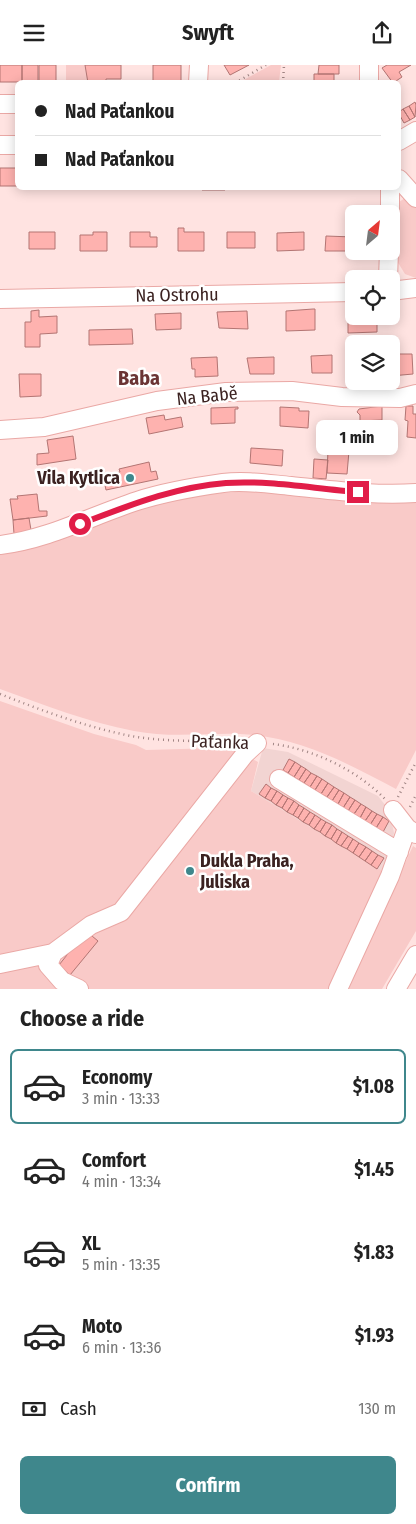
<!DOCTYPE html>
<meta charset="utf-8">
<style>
:root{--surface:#fff;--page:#f6f6f6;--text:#222;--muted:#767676;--line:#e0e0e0;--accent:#3f878c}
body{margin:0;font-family:"Fira Sans Condensed",sans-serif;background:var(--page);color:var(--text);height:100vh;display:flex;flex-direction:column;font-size:19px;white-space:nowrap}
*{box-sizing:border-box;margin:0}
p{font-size:16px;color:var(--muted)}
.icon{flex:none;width:28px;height:28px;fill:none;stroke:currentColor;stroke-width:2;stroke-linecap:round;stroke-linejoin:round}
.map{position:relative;height:924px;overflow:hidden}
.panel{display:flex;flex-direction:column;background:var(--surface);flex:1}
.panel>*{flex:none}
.guide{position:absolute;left:15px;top:15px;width:386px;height:110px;border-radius:8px;box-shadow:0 2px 12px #0003;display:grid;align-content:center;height:110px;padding:0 20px;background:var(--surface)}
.needle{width:32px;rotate:28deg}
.tools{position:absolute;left:345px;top:140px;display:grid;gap:10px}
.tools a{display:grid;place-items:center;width:55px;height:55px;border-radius:8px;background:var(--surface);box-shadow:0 2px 12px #0003;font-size:25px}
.end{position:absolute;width:22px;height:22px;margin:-11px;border:6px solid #e11d48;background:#fff;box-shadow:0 0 0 2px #fff}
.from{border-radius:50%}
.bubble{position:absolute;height:35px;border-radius:8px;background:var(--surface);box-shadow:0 2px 12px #0003;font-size:16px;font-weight:700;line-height:35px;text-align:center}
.guide b{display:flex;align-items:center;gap:18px;height:48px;font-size:19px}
.guide b+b{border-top:1px solid var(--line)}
.guide i{width:12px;height:12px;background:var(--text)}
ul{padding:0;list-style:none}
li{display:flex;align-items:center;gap:15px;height:75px;margin:0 10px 8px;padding:0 10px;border:2px solid transparent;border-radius:8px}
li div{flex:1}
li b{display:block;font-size:19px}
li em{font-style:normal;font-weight:700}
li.on{border-color:var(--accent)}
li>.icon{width:45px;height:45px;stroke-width:1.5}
h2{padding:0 20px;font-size:22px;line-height:60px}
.pay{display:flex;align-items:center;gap:12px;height:55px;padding:0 20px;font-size:19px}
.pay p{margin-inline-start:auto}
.button{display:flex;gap:10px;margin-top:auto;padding:10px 20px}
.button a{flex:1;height:58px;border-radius:8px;background:var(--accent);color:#fff;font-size:20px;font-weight:700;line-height:58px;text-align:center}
header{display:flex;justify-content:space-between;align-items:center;height:65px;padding:0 20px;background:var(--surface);font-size:22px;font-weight:700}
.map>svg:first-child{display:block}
.built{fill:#f2d4d2}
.green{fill:#f9cac8}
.building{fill:#feb2af;stroke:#b37573}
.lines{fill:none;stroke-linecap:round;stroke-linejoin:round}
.minor-casing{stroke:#eaa8a5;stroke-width:20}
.path{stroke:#a08584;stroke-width:2.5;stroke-dasharray:1 4;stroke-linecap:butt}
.minor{stroke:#fff;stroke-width:18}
.route{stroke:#e11d48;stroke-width:6}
.poi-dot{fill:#3f878c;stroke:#fff;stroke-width:2}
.labels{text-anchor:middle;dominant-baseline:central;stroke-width:5;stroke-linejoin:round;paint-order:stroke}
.street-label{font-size:18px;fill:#3b2221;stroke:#fff}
.poi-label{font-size:18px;font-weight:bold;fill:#3b2221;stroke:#fff;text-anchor:end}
.quarter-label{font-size:20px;font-weight:bold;fill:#6b3434;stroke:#fff}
</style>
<header><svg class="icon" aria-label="menu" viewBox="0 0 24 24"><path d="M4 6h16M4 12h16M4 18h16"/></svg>Swyft<svg class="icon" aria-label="share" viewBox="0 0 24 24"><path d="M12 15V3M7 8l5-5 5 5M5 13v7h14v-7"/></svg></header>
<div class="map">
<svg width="416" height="924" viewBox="0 0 416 924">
<rect width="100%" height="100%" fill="#ffe3e1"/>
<path class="built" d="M263,683L288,687L378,731L389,745L394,768L384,808L251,726Z"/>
<path class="green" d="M66,0H85L88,17H66Z
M271,0H281L279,17H240Z
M405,133L416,141V213L405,209L397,196L396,139Z
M250,426L318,432L416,435V685L396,724C347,698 297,671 240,669C205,668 169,673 134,666C88,657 44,640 0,624V488L24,485L69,471L159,437L194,430Z
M0,636L94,669L136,680L146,685L216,683L240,687L258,697L251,726L397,815L413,781L416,783V866L382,924H0Z"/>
<path class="building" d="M0,0H22V17H0Z
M22,0H38V18H22Z
M39,0H56V18H39Z
M85,0H121V14H106V18H88Z
M153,0H181V18H153Z
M224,0H249L230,10Z
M319,0H339V9H318Z
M387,0H411L399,7L402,12L393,18L382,3Z
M314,9H334V18H314Z
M415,37L416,40L415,52L409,41Z
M409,41L415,52L410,55L403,44Z
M403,44L410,55L404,58L399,49V47Z
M0,103H18V121H0Z
M202,122H225V125H202Z
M178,163H184V167H204V186H178Z
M29,167H55V184H29Z
M93,167H107V186H80V170H93Z
M130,167H150V172H157V182H130Z
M227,167H255V183H227Z
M304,167V185L277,186V168Z
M326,171L353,172V186H325Z
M313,244H315V265L286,266V246Z
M39,245V252L57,251V268L40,269V282H25V257H31V246Z
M247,246L248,264L219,263L217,247Z
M181,248V264L156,265L155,249Z
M362,251H377V267L348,268V253Z
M132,264L133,279L89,280V265Z
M391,289H412L413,309L391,311Z
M332,290V308H312L311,291Z
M217,292L218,311L195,312V304H192L191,293Z
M274,292V309H250L247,293Z
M19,309H41V331L20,332Z
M382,341V355L360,356V350L357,347L359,344Z
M406,341H413V349H416V373L407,372L408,356L405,355Z
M238,342V344H235V358L211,359V343Z
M280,342L299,343V346H309L308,363L280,361Z
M164,350L165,355L181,352L183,362L149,369L146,353Z
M73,371L76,394L37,400V389L49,388L47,375Z
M251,383L283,385L282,401L250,398Z
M328,385L349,386L347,409L327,408Z
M314,394L328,395L326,414L313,413Z
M149,397L151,407L156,406L158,414L106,425L103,411L120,407L119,404Z
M37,429L39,446H47V451L13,455L10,434H18L17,431Z
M29,453L31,465L14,469L13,455Z
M289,694L295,697L288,708L283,705Z
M295,697L301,701L294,712L288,708Z
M301,701L306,704L299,715L294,712Z
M306,704L311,708L304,718L299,715Z
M311,708L317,711L310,722L304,718Z
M317,711L322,714L315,725L310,722Z
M322,714L328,718L321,729L315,725Z
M328,718L334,722L327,732L321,729Z
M266,719L271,723L265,733L259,729Z
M334,722L339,725L332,736L327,732Z
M271,723L277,726L271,736L265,733Z
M339,725L344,728L338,739L332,736Z
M277,726L283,730L276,740L271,736Z
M344,728L350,732L343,743L338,739Z
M283,730L288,733L282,743L276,740Z
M350,732L355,735L348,746L343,743Z
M288,733L294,736L287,747L282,743Z
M355,735L361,739L354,749L348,746Z
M294,736L299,740L293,750L287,747Z
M361,739L366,742L360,753L354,749Z
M299,740L304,743L298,753L293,750Z
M366,742L372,746L365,756L360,753Z
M304,743L310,747L303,757L298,753Z
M372,746L377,749L370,760L365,756Z
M310,747L315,750L309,760L303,757Z
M377,749L383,752L376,763L370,760Z
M315,750L321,754L314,764L309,760Z
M383,752L389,756L383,767L376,763Z
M321,754L326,757L320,767L314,764Z
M326,757L332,760L325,771L320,767Z
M332,760L337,764L331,774L325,771Z
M337,764L342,767L336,778L331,774Z
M342,767L348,771L341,781L336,778Z
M348,771L353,774L347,784L341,781Z
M353,774L359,778L353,788L347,784Z
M359,778L366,782L359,792L353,788Z
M366,782L372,786L365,796L359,792Z
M372,786L378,790L371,800L365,796Z
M378,790L384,793L377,804L371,800Z
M86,866L98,876L70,910L59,900Z"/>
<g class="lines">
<defs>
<path id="minor" d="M198,18L199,0
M369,18V0
M0,39H18
M399,76L416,66
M0,80H18
M399,114L416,133
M390,149V122
M388,214L389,186
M391,226L416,223
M0,234L354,227
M0,365L44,362L157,336L226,327L292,326L342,332L400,333L416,329
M0,480C49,474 91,451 137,436C165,427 194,422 223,418C245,415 269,419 291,421C332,425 374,431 416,428
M279,714L399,787
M393,745L407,763L416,769
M53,888L48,900L62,916L79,924
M0,899L53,888L91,860L121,847L245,689L257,678
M338,924L390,811L407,763
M396,924L416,890"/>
</defs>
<use href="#minor" class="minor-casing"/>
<path class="path" d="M235,18L266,0
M283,18L284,0
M0,629C43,646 86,662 131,671C165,677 201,676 235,676
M273,679C313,684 357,705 385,734
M398,732L416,697
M410,742L416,730"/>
<use href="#minor" class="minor"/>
</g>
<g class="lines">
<path class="route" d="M80,459C128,441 174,422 226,418C269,415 315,424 358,427"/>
</g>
<g class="poi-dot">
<circle cx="130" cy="413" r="5"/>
<circle cx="190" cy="806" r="5"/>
</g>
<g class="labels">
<g class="street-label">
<text transform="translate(177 230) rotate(-1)">Na Ostrohu</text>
<text transform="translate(207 331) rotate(-6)">Na Babě</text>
<text transform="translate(220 677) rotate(2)">Paťanka</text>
</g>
<g class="poi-label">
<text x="120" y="413">Vila Kytlica</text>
<text x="200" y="796" text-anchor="start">Dukla Praha,<tspan x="200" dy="21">Juliska</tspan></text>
</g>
<g class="quarter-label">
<text x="139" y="313">Baba</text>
</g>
</g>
</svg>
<div class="tools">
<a><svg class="needle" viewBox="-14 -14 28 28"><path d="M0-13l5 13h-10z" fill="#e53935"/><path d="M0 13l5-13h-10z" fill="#767676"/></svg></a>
<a><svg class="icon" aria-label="locate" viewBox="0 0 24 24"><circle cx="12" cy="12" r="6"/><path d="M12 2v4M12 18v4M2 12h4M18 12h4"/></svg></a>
<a><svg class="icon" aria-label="layers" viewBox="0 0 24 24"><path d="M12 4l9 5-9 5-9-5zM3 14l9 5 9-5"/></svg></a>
</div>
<i class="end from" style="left:80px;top:459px"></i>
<i class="end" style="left:358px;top:427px"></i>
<div class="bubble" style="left:316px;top:355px;width:82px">1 min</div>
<div class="guide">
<b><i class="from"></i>Nad Paťankou</b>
<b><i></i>Nad Paťankou</b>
</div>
</div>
<section class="panel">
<h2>Choose a ride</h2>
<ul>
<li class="on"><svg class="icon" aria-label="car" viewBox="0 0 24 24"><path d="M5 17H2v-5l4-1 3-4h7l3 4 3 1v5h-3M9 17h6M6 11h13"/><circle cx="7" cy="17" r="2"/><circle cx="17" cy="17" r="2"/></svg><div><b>Economy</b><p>3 min · 13:33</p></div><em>$1.08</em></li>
<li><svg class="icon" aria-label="car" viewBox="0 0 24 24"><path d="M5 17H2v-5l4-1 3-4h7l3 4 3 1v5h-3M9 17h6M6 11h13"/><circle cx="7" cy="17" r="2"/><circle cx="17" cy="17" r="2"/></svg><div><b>Comfort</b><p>4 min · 13:34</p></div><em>$1.45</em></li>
<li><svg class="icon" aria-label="car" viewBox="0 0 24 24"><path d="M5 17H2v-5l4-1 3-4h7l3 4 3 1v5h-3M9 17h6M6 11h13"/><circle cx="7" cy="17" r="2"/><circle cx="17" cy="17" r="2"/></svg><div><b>XL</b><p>5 min · 13:35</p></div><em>$1.83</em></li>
<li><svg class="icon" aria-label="car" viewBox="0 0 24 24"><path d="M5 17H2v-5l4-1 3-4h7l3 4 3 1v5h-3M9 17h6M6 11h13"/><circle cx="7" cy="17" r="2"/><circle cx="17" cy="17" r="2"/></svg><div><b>Moto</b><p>6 min · 13:36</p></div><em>$1.93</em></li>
</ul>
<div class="pay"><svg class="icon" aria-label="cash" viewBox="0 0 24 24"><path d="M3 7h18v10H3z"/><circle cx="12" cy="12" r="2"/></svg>Cash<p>130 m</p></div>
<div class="button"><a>Confirm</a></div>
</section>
